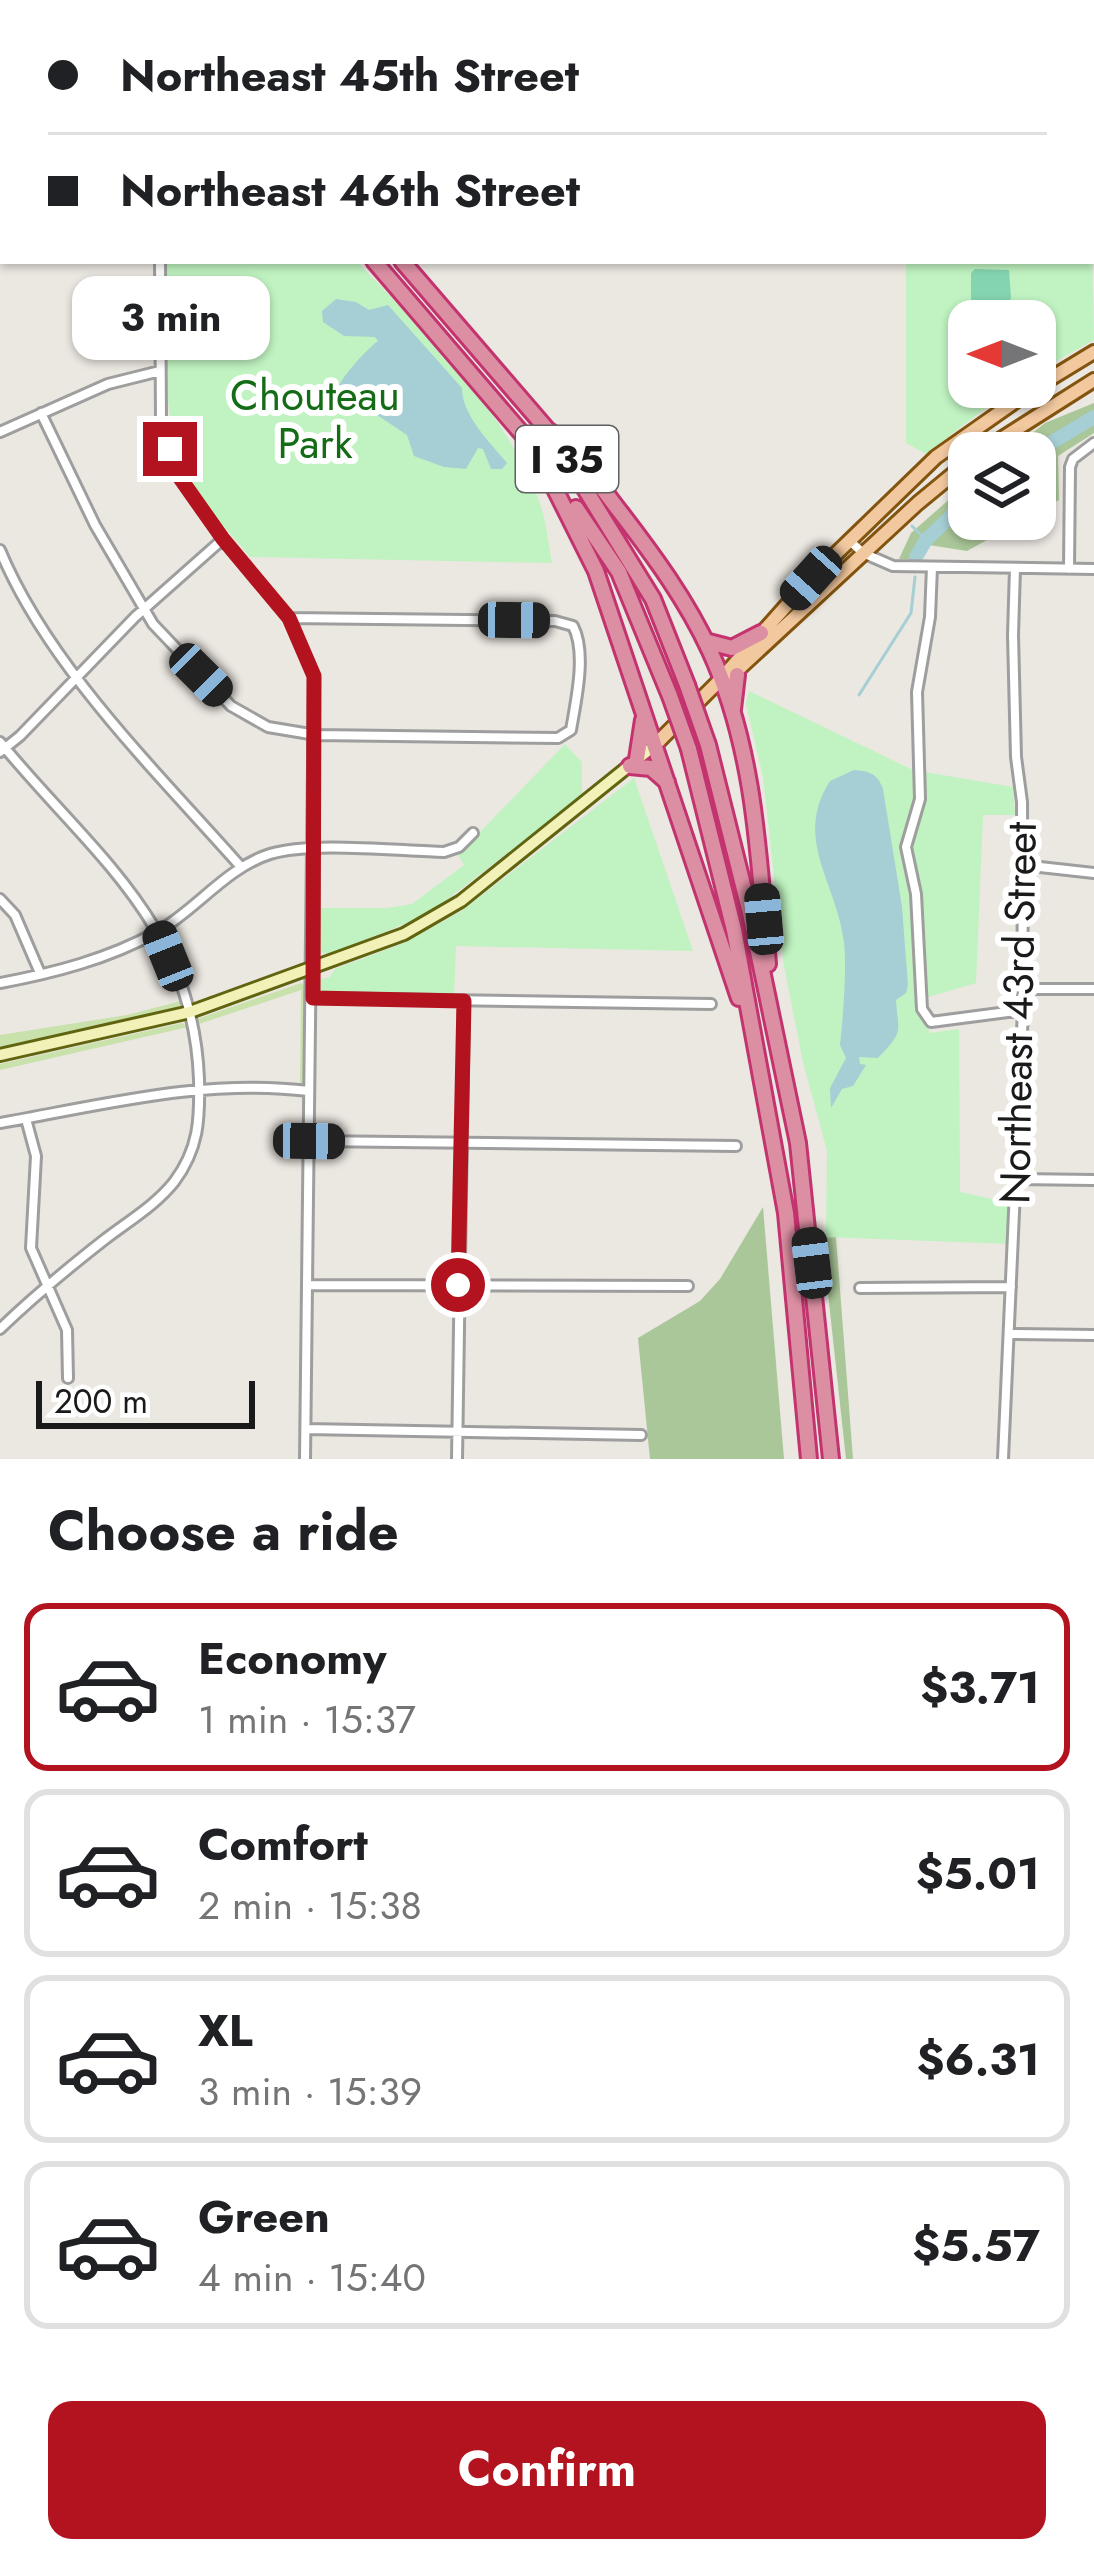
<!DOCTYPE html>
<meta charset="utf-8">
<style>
:root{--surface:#fff;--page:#f6f6f6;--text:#202124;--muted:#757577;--line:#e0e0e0;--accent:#b2131e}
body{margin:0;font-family:Jost,sans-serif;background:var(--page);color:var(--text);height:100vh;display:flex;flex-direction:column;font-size:45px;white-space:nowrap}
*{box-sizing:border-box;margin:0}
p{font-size:39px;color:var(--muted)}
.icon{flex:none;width:66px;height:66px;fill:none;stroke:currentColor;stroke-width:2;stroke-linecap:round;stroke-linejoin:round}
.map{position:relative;height:1459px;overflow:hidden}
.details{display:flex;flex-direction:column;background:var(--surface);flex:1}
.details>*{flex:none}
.banner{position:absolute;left:0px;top:0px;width:1095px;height:264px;box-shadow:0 3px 9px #0004;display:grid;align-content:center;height:264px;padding:0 48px;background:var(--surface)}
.needle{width:78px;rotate:270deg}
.fabs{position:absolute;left:948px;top:300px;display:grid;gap:24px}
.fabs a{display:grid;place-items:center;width:108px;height:108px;border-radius:24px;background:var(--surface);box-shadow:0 3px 9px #0004;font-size:60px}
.scale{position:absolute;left:36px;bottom:30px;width:219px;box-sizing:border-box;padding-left:12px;border:6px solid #1a1a1a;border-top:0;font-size:33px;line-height:42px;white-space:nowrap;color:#1a1a1a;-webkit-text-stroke:9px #fff;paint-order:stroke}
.end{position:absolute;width:54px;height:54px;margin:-27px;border:15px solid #b2131e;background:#fff;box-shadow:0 0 0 6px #fff}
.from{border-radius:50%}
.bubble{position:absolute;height:84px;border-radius:24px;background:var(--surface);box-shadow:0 3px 9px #0004;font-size:39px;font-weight:700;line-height:84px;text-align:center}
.car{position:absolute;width:36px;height:72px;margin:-36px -18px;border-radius:15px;box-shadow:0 0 9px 3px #0007;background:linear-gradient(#222 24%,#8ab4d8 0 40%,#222 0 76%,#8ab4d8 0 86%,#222 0)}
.banner b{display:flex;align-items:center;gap:42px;height:114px;font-size:45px}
.banner b+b{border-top:3px solid var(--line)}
.banner i{width:30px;height:30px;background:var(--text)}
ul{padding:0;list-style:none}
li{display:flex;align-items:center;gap:36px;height:168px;margin:0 24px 18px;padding:0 24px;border:6px solid var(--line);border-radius:24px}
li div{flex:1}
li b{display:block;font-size:45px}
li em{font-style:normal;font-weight:700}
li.on{border-color:var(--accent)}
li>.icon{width:108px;height:108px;stroke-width:1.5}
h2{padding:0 48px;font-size:54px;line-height:144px}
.action{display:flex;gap:24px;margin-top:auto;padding:24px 48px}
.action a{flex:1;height:138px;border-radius:24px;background:var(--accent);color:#fff;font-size:48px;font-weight:700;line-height:138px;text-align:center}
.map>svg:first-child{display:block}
.grass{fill:#c9e1aa}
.forest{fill:#aac799}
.park{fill:#c0f3c1}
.pitch{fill:#85d4b0}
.water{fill:#a5ced5}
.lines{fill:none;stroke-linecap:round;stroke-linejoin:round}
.stream{stroke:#a5ced5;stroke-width:3}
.river{stroke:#a5ced5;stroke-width:14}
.minor-casing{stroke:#9e9e9e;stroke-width:14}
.secondary-casing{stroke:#61640f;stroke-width:16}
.primary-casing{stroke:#83540e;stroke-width:18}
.motorway-casing{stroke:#c3346f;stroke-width:20}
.minor{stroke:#fff;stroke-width:8}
.secondary{stroke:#f2f1b8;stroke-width:10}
.primary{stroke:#f2c89f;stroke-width:12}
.motorway{stroke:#dc8fa3;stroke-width:14}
.motorway-bridge-casing{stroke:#c3346f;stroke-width:20;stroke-linecap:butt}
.motorway-bridge{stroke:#dc8fa3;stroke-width:14}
.route{stroke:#b2131e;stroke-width:15}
.labels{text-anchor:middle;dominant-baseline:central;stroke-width:12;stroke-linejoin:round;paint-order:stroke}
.shield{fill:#fff;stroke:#5f5f5f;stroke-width:3}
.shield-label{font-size:39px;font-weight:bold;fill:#1a1a1a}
.park-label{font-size:42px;fill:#156c16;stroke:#fff}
.street-label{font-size:42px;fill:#1a1a1a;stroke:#fff}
</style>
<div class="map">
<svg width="1094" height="1459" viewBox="0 0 1094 1459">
<rect width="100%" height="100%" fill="#ebe7e1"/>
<path class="grass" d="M301,983L308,988L304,1085L300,1086L301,990L196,1025L197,1019Z
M181,1001L179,1008L0,1047V1035L127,1015Z
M182,1023L188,1027L0,1070V1064Z"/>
<path class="forest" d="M1094,403V433L1058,456L1059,500L1035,513V453H1007L1045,423Z
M969,482V519H1025L967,551L929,545L921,559H899L911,533Z
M763,1207L784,1459H650L638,1338L700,1301L720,1279Z
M836,1237L853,1459H846L822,1238Z"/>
<path class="park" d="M1092,235L1094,340L1035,373V321H969V387H1013L926,454L906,443V261H1092Z
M166,261H356C424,331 502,406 538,498C546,518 548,542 552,563L250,557C231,533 206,510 191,484C157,428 168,325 166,261Z
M749,691L913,770L1013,787L1015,815H983L976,983L928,997L929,1033L959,1029L960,1192L1011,1203L1010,1244L826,1237L827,1151L803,1062L784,966L763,777L746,704Z
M565,744L582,762V796L428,914L330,955L318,951L317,908H387L412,904L464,865L458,855Z
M634,778L693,951L456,946L454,997L321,996L316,990L317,980L330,977L335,969L404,943L460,912Z"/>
<path class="pitch" d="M975,269L1009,270L1011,298L1005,309L991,313L971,307V273Z"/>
<path class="water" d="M336,299L356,302L369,310L388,305L462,388C462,416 490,442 507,463L502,469H491L483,449L478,448L466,469L444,467L414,456L407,435L368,409L336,393C338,380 367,349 378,341L375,337L344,336L323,322L322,311Z
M854,770C869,771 878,774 883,789L902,907L908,985L906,993L896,1000C898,1033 905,1030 878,1058L859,1057L860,1064L866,1065L853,1086L842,1089L831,1108L830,1088L846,1058L840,1045C843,1018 847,968 844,942C836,881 793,839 830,781Z"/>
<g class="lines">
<path class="stream" d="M912,526L926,540
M859,695L911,613L915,577"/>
<path class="river" d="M1034,453L1094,417
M916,557L926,540L969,499"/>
<defs>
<path id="minor" d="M205,0L206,3
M338,0L341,3
M530,0V3
M413,3V0
M647,3V0
M761,3V0
M1092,34H1094
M1092,130H1094
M0,162L3,163
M1092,230L1094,231
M0,250H3
M160,261L161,420L180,478L223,539L289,618L314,676L305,1459
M41,413L95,525L153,624L231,706L268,727L316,735L558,738L571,730C576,700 587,653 573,626L555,621L289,618
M0,432L108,384L160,371
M851,542L863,553L893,566L1094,569
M0,550C48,666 158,773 241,867
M932,567L930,617L917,692L920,799L906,847L916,894L922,1009L931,1022L1023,1010
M1069,569L1070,467L1073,459L1094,443
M0,742C90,852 193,922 199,1079C200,1119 199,1149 174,1182C155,1206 127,1222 104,1240C67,1269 33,1297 0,1329
M0,752L20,736L135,617L223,539
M1022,865L1094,873
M0,899L15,915L40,973
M0,983C54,973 108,959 157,932C197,909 226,868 270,854C311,841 398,851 444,852L459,847L473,833
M1024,989H1094
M313,998L711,1004
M26,1119L36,1156L31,1248L67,1330L68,1378
M0,1123C103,1105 204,1078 309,1091
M309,1141L736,1146
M1016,1179L1094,1180
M308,1285L688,1286
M860,1288L1011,1287
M1009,1334L1094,1335
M306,1429L641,1435
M457,1459L464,1001
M1003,1459L1023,1010L1022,802L1016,757L1013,635L1015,568"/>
<path id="secondary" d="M0,1055L190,1012L404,934L461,901L655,745"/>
<path id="primary" d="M979,453L1094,380
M730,677L918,503L969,461
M655,745L720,680L811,578L936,457L1030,391L1094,352"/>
<path id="motorway" d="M148,0L150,3
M173,0L176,3
M374,261L536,450
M402,261L551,434
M549,431C578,451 599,485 621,513C654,556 687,601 710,651C755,749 759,858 768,964
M534,447L596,571L739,998
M566,458L653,599L687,685
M576,508L619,572L670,696
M705,641L732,648L761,633
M733,709L737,675
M708,745L750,913L798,1143L831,1459
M689,749L734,930L786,1213L809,1459
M637,759L643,720
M630,766L651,768L667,782"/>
</defs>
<use href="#minor" class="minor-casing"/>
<use href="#secondary" class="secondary-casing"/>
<use href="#primary" class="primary-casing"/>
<use href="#motorway" class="motorway-casing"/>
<use href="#minor" class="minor"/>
<use href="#secondary" class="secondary"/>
<use href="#primary" class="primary"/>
<use href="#motorway" class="motorway"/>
<defs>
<path id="motorway-bridge" d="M687,685L708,745
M670,696L689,749"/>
</defs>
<use href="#motorway-bridge" class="motorway-bridge-casing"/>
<use href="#motorway-bridge" class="motorway-bridge"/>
</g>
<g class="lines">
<path class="route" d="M170,449L180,478L223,539L289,618L314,676L313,998L464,1001L458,1285"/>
</g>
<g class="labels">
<rect class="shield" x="516" y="426" width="102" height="66" rx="9"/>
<g class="shield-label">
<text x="567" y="459">I 35</text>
</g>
<g class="park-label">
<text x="315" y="395">Chouteau<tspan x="315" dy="48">Park</tspan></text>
</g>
<g class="street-label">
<text transform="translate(1018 1013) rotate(-89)">Northeast 43rd Street</text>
</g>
</g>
</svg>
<div class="fabs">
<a><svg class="needle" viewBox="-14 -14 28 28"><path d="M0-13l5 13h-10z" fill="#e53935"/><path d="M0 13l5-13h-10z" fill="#757577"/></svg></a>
<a><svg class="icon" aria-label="layers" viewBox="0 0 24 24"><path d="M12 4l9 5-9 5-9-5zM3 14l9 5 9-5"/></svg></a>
</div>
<div class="scale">200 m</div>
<i class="end from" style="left:458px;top:1285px"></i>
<i class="end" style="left:170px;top:449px"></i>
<div class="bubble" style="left:72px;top:276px;width:198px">3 min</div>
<i class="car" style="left:811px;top:578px;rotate:222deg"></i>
<i class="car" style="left:514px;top:620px;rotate:91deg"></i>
<i class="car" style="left:201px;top:675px;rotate:135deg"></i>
<i class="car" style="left:764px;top:919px;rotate:355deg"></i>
<i class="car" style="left:168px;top:956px;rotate:338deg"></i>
<i class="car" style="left:309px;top:1141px;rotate:91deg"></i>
<i class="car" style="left:812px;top:1263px;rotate:353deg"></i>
<div class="banner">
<b><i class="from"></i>Northeast 45th Street</b>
<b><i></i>Northeast 46th Street</b>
</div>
</div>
<section class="details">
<h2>Choose a ride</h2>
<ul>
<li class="on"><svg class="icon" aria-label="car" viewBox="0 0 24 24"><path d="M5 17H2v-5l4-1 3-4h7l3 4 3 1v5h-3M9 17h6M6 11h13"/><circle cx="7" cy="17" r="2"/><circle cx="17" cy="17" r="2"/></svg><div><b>Economy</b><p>1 min · 15:37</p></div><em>$3.71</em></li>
<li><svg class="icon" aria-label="car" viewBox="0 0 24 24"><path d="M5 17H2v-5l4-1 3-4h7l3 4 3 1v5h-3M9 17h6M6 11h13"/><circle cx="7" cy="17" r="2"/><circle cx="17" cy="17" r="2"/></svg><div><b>Comfort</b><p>2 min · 15:38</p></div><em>$5.01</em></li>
<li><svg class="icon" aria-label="car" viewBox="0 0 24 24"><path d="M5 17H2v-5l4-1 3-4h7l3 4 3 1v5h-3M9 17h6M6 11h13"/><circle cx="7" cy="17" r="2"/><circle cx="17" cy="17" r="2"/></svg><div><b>XL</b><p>3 min · 15:39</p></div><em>$6.31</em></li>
<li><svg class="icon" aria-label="car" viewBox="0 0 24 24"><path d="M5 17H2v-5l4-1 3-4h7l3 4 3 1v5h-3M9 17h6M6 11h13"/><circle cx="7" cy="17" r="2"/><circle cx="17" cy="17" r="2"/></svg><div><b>Green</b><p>4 min · 15:40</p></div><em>$5.57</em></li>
</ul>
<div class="action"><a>Confirm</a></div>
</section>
